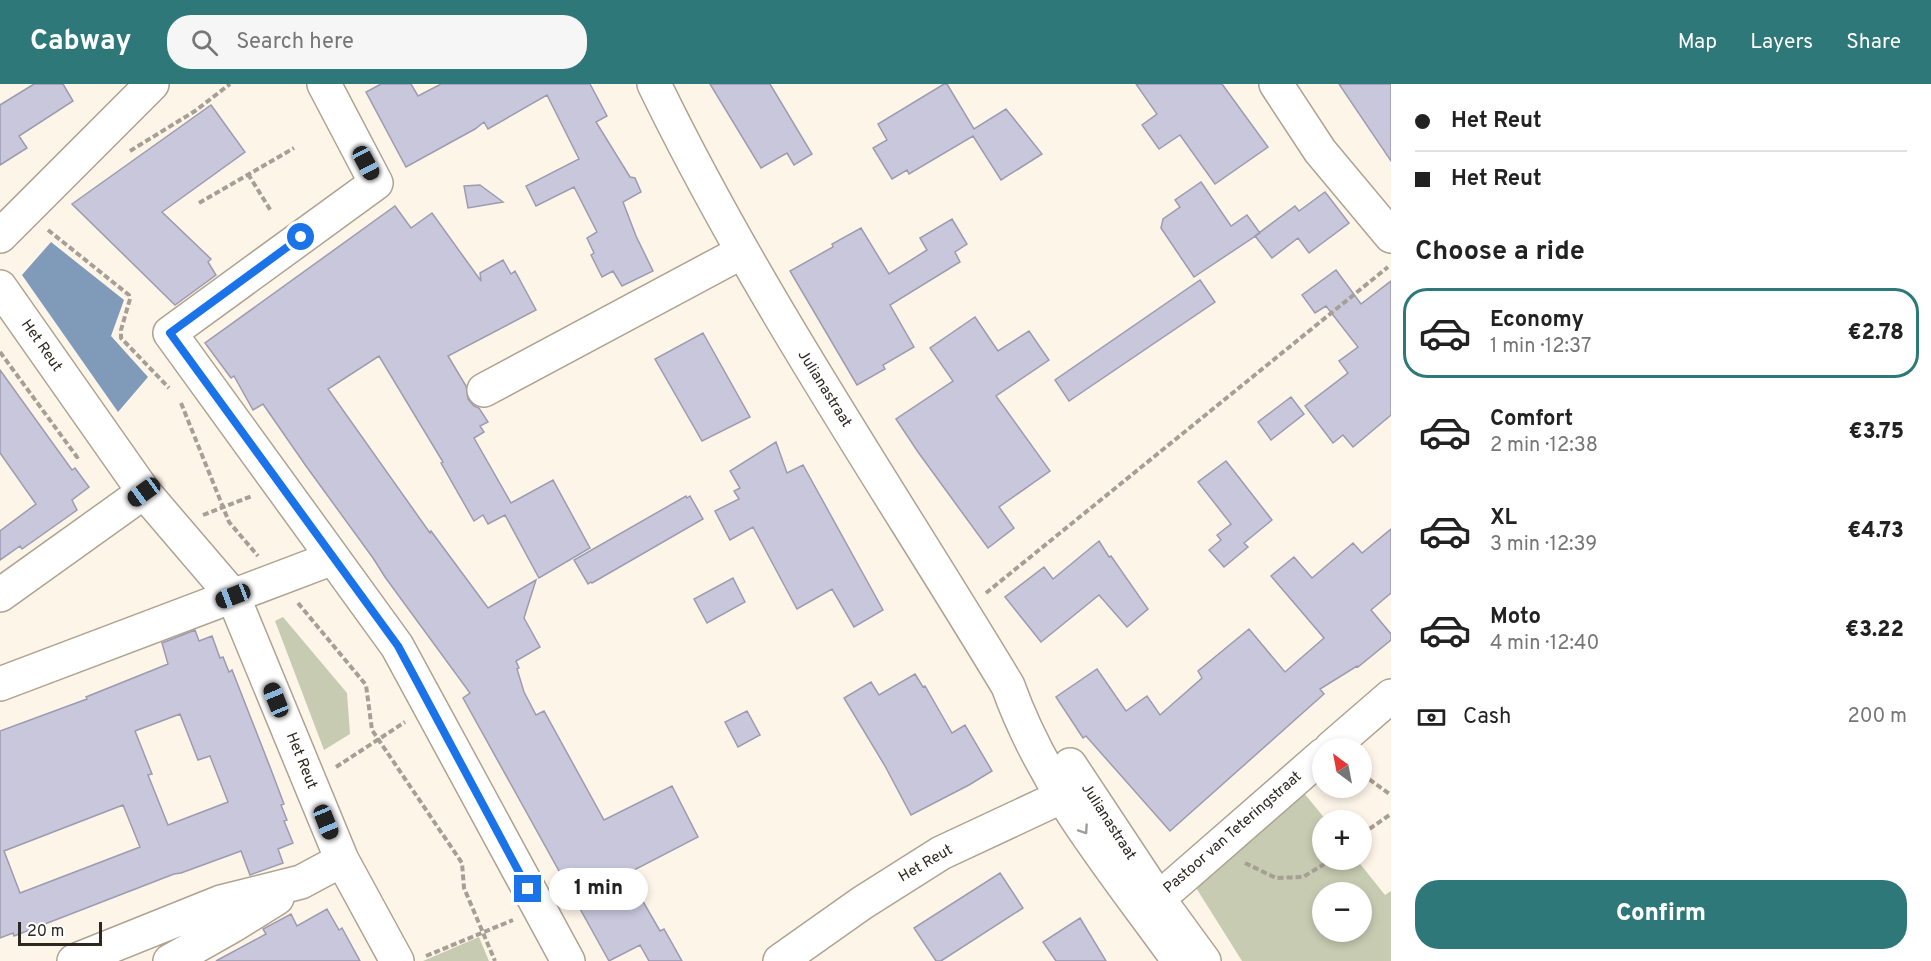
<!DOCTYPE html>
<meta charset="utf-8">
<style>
:root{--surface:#fff;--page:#f6f6f6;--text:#222;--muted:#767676;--line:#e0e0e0;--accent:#2e7879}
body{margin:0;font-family:Overpass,sans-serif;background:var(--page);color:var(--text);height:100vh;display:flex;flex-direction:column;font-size:22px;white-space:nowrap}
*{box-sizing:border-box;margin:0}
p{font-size:20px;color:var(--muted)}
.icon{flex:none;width:33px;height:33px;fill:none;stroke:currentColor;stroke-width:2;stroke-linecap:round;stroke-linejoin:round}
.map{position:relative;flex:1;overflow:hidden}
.details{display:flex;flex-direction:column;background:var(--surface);width:540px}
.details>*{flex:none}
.top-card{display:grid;align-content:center;height:132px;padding:0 24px;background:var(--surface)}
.needle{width:39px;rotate:328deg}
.tools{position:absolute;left:1312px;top:654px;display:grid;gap:12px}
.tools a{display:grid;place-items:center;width:60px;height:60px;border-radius:50%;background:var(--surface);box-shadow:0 3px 9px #0003;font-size:30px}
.scale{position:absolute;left:18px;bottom:15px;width:84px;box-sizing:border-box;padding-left:6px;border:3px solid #2c271f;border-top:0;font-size:16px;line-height:21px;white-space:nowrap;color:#2c271f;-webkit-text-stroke:4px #fff;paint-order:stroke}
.end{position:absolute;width:27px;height:27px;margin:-14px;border:8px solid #1a73e8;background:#fff;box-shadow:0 0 0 3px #fff}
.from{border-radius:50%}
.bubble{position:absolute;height:42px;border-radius:21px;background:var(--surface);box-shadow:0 3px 9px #0003;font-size:20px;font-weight:800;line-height:42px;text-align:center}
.car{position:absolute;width:18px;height:36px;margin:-18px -9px;border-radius:8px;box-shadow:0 0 4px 2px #0007;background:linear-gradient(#222 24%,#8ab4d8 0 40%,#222 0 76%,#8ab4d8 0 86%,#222 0)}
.top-card b{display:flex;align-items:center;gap:21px;height:57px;font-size:22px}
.top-card b+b{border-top:2px solid var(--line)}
.top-card i{width:15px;height:15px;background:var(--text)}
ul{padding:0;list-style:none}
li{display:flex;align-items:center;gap:18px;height:90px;margin:0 12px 9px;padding:0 12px;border:3px solid transparent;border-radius:24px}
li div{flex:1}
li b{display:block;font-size:22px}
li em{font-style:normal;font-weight:800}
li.current{border-color:var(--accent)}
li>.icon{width:54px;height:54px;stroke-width:1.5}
h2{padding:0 24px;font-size:27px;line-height:72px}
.pay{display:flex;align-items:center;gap:15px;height:66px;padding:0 24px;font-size:22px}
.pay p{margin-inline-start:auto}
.action{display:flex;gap:12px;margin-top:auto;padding:12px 24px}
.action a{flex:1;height:69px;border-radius:24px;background:var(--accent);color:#fff;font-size:24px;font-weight:800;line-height:69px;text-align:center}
header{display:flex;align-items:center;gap:36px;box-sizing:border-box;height:84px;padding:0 30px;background:var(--accent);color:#fff}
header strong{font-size:28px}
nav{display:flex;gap:33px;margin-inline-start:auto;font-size:21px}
.search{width:420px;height:54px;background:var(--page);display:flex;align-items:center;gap:15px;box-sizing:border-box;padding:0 21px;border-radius:24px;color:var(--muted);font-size:22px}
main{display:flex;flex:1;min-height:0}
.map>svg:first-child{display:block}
.green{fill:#c6cbb1;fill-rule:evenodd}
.water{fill:#809aba}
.building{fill:#c8c7dc;stroke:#9c9bb0;stroke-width:1.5;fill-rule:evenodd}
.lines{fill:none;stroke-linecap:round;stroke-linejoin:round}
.minor-casing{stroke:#afa290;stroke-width:36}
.path{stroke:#a79f95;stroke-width:4;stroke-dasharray:6 3;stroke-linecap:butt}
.minor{stroke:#fff;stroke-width:33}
.oneway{stroke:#a09e9a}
.route{stroke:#1a73e8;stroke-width:8}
.labels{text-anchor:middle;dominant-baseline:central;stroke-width:4.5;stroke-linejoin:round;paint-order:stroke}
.street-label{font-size:15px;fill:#2c271f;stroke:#fff}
</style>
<header>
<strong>Cabway</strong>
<div class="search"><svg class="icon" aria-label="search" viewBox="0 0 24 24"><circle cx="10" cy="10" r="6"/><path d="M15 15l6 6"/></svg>Search here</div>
<nav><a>Map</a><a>Layers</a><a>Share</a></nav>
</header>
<main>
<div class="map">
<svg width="1391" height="877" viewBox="0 0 1391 877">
<rect width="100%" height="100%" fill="#fef5e9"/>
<path class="green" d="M283,533L347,609L350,650L324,666L275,537Z
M1295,698L1326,736H1323V776H1357L1385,811L1391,807V877H1242L1188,791ZM1323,808H1362V848H1323Z
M479,853L489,877H423Z"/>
<path class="water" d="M51,158L124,216L111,252L148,293L118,328L22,191Z"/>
<path class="building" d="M34,0H63L73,17L19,52L27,64L0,81V21Z
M381,0H411L418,12L441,0H590L607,32L596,38L630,93L635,94L641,108L623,118L636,152L653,187L622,202L613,187L602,193L591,171L594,169L587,154L597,148L574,103L536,122L526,102L579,75L547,11L488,45L484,38L475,45L406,83L366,8Z
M710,0H770L812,70L794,81L787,69L761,84Z
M944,0H947L974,45L1006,25L1042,70L1001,96L973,52L909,90L907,86L892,95L873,64L887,56L878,40Z
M1136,0H1222L1268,63L1215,100L1180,51L1159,65L1142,41L1157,30Z
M1339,0H1391V77Z
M211,21L245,68L162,128L211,175L208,178L216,191L175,221L72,120Z
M1201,98L1231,142L1247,131L1260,149L1194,193L1161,144L1163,135L1180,123L1175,116Z
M480,101L503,118L468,124L464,102Z
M1325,108L1349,139L1309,169L1298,154L1272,174L1255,152L1295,122L1299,127Z
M395,122L411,144L432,129L481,197L480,189L503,176L511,190L515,187L536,226L448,272L466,302L468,315L474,322L479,324L488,338L480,342L484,348L474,354L511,419L553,396L590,464L539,494L505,431L488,440L483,431L474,437L441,379L443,378L379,272L328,305L430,449L431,447L488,524L536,496L524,534L540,563L516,577L519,584L517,585L524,608L536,631L544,627L604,736L672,702L698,753L632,787L639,799L634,802L660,847L664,845L682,877H649L640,861L609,877L463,614L470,609L385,493L373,474L306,382L263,320L253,326L234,292L231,294L205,259Z
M952,135L967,160L955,168L960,178L890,221L914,263L883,281L885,285L857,301L790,187L833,163L832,160L861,144L889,190L927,166L920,154Z
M1336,186L1361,220L1391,197V331L1353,363L1343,351L1333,359L1305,322L1348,289L1339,277L1358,263L1326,222L1315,229L1302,211Z
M1200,196L1215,218L1069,317L1055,296Z
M975,233L998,267L1029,247L1049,276L996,312L1050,387L999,423L1014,444L988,464L918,368L896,335L953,297L930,264Z
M703,249L750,333L702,357L655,275Z
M0,286L72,386L75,384L89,403L72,416L77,426L22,465L20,462L0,476V447L36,420L0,369Z
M1291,313L1304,330L1271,356L1258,338Z
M776,358L787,389L803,381L883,526L854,543L832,505L797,525L753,443L730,456L715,427L739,415L734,407L740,404L730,387Z
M1226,377L1272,436L1244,459L1248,463L1224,483L1209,466L1221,456L1217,451L1231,440L1198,398Z
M686,412L687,414L690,412L703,435L592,499L591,498L588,500L574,476Z
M1391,445V509L1371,526L1391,550V556L1358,583L1357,582L1320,605L1324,610L1170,747L1086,652L1083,654L1056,613L1097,585L1126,627L1147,612L1160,631L1202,594L1198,587L1249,545L1285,588L1324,554L1271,492L1294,473L1312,494L1353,459L1362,469Z
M1099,457L1109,473L1111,472L1148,525L1127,543L1099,511L1041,558L1005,513L1044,483L1053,495Z
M733,494L745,518L707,539L694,515Z
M195,546L199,557L212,552L220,574L223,573L229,588L232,586L270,683L284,720L281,721L287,736L284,737L293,759L278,765L283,779L250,791L241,767L181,789L174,790L14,852L13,849L0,854V647L87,615L86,613L168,580L162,559ZM180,630L198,676L210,672L228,718L168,741L148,691L152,690L135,647ZM123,721L140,763L20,809L4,767Z
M915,590L923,603L925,602L952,649L965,641L992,687L969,701L911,731L885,682L844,614L871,598L879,611Z
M747,627L760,651L738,663L725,638Z
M1000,789L1023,824L941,877H936L914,844Z
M327,825L339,846L342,844L360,877H216L266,850L263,845L291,830L297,842Z
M1080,834L1106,877H1056L1043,858Z"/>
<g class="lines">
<defs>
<path id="minor" d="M324,0L376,99L170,249L397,562L568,877
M654,0C756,210 888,403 1008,602C1045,706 1116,789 1179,877
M1276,0L1320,67L1391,152
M0,152L152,0
M0,203L144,408L233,512L342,776L397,877
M484,306L742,168
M0,511L144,408
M0,600L333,474
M1331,664L1391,612
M1070,681L1158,814L1204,877
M1142,826L1173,802L1323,671
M74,877L221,818L301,798L342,776
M170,877L232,842L277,814
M780,877L862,819L941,769L1048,719L1081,698"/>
</defs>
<use href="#minor" class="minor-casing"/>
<path class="path" d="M130,67L195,27L230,0
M248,90L271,127
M199,119L294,64
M48,146L129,211L130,215L121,246V254L169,304
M0,268L77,373L80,371
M181,319L229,438L258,472
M203,431L252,412
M986,509L1388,183
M298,519L366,601L372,646L462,779L464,804L495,877
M336,683L405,638
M1362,690L1391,711
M1362,750L1391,730
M1245,779L1276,794L1303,793L1331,776
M426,872L513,836"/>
<use href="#minor" class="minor"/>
</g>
<defs><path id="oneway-chevron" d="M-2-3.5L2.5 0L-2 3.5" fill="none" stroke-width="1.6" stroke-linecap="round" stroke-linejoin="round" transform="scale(1.5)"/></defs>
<use class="oneway" href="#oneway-chevron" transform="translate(1084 746) rotate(56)"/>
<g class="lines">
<path class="route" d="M301,153L170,249L398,562L528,805"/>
</g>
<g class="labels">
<g class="street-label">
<text transform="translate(41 262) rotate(55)">Het Reut</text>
<text transform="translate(824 305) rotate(58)">Julianastraat</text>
<text transform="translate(301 677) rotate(68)">Het Reut</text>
<text transform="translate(1108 738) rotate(57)">Julianastraat</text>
<text transform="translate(1233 749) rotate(-41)">Pastoor van Teteringstraat</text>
<text transform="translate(926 780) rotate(-30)">Het Reut</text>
</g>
</g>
</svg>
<div class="tools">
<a><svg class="needle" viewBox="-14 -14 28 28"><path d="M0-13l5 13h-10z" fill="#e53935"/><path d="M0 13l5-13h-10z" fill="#767676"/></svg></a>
<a>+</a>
<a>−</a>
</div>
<div class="scale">20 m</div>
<i class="end from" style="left:301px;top:153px"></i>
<i class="end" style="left:528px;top:805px"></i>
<div class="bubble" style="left:549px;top:784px;width:99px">1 min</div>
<i class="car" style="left:366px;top:79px;rotate:152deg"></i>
<i class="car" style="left:144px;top:408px;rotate:234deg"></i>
<i class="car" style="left:233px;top:512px;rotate:249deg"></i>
<i class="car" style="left:276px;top:616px;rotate:338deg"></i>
<i class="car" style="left:326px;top:738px;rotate:158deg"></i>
</div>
<section class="details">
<div class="top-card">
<b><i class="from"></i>Het Reut</b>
<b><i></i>Het Reut</b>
</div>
<h2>Choose a ride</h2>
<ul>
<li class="current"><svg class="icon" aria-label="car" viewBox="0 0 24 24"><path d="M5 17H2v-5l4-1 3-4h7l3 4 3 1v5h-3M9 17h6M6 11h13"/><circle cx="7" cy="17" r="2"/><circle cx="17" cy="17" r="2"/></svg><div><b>Economy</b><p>1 min · 12:37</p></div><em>€2.78</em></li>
<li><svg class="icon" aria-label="car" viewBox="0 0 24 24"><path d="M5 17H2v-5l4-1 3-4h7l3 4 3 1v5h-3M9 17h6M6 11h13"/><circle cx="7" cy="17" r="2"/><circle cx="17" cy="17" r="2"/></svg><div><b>Comfort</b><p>2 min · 12:38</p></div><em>€3.75</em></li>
<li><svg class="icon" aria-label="car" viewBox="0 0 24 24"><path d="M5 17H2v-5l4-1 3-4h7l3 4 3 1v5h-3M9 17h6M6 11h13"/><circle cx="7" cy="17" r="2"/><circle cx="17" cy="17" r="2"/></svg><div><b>XL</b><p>3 min · 12:39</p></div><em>€4.73</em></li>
<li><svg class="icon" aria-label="car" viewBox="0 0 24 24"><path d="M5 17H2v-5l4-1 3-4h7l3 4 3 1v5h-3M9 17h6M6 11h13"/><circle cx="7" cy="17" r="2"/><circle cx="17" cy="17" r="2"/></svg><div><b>Moto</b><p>4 min · 12:40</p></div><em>€3.22</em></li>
</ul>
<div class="pay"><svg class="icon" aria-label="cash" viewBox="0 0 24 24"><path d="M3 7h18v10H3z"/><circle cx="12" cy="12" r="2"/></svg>Cash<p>200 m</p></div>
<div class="action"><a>Confirm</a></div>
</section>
</main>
